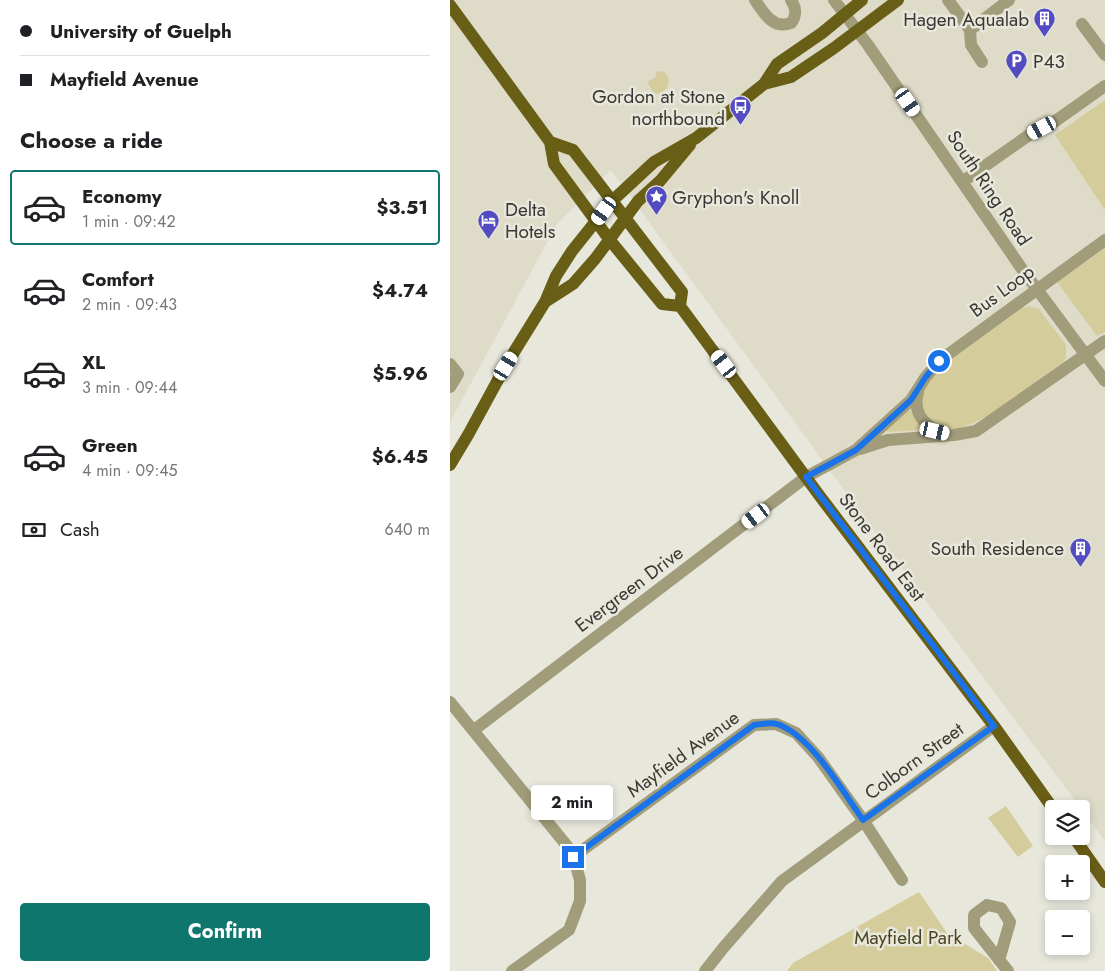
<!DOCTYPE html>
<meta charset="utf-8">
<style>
:root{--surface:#fff;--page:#f6f6f6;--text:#202124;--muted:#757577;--line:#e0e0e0;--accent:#0f766e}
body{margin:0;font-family:Jost,sans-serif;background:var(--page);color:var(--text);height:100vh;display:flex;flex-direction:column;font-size:19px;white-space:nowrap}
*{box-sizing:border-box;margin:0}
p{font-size:16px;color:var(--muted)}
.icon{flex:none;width:28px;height:28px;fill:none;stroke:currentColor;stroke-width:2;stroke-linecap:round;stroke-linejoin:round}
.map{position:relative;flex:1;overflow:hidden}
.panel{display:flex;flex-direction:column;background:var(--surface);width:450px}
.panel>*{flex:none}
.hud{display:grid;align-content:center;height:110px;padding:0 20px;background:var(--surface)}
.tools{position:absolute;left:595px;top:800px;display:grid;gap:10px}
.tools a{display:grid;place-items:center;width:45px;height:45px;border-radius:5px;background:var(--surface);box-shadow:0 2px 8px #0003;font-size:25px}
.end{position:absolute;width:22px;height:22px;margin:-11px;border:6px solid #1a73e8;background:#fff;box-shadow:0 0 0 2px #fff}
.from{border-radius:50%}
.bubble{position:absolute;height:35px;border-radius:5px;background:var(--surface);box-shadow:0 2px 8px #0003;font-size:16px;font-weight:700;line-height:35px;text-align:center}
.car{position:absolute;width:15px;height:30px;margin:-15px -8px;border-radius:6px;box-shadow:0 0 4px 1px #0007;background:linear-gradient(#fff 24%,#345 0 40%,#fff 0 76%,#345 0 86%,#fff 0)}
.hud b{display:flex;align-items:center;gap:18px;height:48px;font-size:19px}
.hud b+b{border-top:1px solid var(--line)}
.hud i{width:12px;height:12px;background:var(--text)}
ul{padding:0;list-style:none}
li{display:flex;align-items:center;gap:15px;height:75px;margin:0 10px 8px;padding:0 10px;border:2px solid transparent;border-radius:5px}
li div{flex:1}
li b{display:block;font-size:19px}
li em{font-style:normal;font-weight:700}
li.current{border-color:var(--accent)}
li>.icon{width:45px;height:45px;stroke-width:1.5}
h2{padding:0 20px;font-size:22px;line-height:60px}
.pay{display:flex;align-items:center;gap:12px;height:55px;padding:0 20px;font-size:19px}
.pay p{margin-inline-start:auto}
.button{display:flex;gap:10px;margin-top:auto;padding:10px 20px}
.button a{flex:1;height:58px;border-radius:5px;background:var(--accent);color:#fff;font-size:20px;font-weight:700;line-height:58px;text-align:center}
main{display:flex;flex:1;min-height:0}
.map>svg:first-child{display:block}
.built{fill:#dedbc9}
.green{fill:#d4cc9b}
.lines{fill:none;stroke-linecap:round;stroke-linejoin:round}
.minor{stroke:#a19c7a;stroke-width:12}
.major{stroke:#695e15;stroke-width:12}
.route{stroke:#1a73e8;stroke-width:6}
.labels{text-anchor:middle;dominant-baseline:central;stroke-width:5;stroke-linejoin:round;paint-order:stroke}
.poi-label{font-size:19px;fill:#393834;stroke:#e8e7dc;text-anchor:end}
.street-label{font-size:19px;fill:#393834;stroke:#e8e7dc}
.park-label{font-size:19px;fill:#49441f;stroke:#e8e7dc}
</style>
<main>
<section class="panel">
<div class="hud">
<b><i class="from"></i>University of Guelph</b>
<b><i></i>Mayfield Avenue</b>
</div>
<h2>Choose a ride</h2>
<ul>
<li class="current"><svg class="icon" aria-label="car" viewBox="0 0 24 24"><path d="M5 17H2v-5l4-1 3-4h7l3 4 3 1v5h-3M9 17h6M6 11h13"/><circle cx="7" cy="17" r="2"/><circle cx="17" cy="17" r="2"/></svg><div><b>Economy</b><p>1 min · 09:42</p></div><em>$3.51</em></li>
<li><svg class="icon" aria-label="car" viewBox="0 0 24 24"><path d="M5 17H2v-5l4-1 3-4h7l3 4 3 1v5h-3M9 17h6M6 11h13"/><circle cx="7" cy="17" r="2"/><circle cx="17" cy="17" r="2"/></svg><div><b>Comfort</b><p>2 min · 09:43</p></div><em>$4.74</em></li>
<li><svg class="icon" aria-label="car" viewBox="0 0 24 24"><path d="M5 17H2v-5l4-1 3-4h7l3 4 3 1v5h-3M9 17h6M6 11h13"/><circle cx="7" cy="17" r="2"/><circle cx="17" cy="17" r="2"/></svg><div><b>XL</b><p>3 min · 09:44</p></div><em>$5.96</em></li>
<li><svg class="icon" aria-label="car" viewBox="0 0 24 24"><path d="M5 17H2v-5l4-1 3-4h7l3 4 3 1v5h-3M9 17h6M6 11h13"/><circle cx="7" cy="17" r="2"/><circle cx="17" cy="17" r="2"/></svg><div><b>Green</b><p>4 min · 09:45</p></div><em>$6.45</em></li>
</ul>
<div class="pay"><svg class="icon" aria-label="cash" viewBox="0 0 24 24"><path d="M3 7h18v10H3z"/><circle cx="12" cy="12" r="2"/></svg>Cash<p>640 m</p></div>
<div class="button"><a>Confirm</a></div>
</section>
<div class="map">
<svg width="655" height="971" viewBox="0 0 655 971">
<rect width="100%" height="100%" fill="#e8e7dc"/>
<path class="built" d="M0,0H655V841L413,516L161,170L107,224L0,422Z"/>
<path class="green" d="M207,71L214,72L219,78L217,88L209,94L204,93L197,82L205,78Z
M655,100V210L605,135Z
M655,248V332L647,336L607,282Z
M579,306L589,309L616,345V357L613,363C589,380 508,450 480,424C478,421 476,417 474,414C463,397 480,380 491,367L572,308Z
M458,410L461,411L472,429L471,430L437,432V429Z
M556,806L583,846L568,857L538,818Z
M469,892L497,933L538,958L547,971H337L343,963Z"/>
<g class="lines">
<path class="minor" d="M305,0C313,12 323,30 341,23C347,16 346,7 341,0
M384,0L418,45L572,269L655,381
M498,0L520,30L521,45L532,62
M632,24L655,55
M520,30L559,0
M512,182L579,135L604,122L655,86
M0,364L8,374L0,387
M468,392C462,413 475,428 495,433
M410,449L438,440L504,435L526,431L655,341
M0,702L122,852L130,880V901L119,930L62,971
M24,730L356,477L406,450L461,400L475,378L489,361L655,240
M123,857L304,725L326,724L346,733L368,757L413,820L452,880
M549,960L560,922L551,908L537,905L524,915V928L558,971
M255,971L274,947L332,881L544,726"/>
<path class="major" d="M0,5L100,142L104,164L159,239L212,304L230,306L369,495L544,726L604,810
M314,84L341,77L384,48L448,0
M100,142L123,150L232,292L230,306
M95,302L123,284L145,259L188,201L210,181L240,145
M0,465L18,435L56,365L95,302L106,276L122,251L162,201L204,162L246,138L314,84L327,64L372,33L412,0
M623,836L655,882"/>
</g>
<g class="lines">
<path class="route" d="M123,857L304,725C311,724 321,722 327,724C361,735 393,792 413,820L544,726L356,477L406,450L461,400L475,378L489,361"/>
</g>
<defs>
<symbol id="building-pin" viewBox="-11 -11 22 30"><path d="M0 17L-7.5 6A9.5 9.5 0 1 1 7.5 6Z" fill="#534bc2" stroke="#e8e7dc"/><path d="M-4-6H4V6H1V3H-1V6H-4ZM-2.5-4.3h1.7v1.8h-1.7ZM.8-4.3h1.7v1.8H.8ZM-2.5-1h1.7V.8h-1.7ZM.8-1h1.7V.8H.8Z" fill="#fff"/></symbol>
<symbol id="parking-pin" viewBox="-11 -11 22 30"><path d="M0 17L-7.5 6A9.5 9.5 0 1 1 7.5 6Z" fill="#534bc2" stroke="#e8e7dc"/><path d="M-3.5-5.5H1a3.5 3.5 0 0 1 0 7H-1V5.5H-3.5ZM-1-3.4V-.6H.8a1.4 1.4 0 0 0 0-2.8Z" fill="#fff"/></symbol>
<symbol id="bus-pin" viewBox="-11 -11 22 30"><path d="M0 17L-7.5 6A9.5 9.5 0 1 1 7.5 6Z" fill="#534bc2" stroke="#e8e7dc"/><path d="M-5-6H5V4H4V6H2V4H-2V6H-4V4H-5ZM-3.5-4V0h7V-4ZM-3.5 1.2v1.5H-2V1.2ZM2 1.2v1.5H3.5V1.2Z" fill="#fff"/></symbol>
<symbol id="sight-pin" viewBox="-11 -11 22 30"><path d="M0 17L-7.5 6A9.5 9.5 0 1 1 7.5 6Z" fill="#534bc2" stroke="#e8e7dc"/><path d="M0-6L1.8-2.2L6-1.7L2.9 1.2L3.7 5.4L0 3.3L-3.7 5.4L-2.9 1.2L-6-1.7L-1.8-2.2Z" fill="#fff"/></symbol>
<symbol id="hotel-pin" viewBox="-11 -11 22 30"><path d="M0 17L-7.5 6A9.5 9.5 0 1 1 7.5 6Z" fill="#534bc2" stroke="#e8e7dc"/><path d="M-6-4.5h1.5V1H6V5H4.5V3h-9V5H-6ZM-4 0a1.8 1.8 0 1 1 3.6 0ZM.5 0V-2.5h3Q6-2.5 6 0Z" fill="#fff"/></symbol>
</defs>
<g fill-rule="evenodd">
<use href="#building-pin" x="582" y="6" width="25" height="34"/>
<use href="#parking-pin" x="554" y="48" width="25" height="34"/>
<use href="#bus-pin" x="278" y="94" width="25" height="34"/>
<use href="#sight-pin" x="194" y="184" width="25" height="34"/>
<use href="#hotel-pin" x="26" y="208" width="25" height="34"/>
<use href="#building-pin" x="618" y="536" width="25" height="34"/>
</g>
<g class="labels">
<g class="poi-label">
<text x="579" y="19">Hagen Aqualab</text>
<text x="583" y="61" text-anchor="start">P43</text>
<text x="275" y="96">Gordon at Stone<tspan x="275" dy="22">northbound</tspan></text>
<text x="222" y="197" text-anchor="start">Gryphon's Knoll</text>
<text x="55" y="209" text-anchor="start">Delta<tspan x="55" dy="22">Hotels</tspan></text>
<text x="614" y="548">South Residence</text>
</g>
<g class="street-label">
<text transform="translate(539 188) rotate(56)">South Ring Road</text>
<text transform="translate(552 291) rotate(-36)">Bus Loop</text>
<text transform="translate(432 547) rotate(53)">Stone Road East</text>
<text transform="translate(179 589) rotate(-37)">Evergreen Drive</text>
<text transform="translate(233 754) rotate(-36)">Mayfield Avenue</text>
<text transform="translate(464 761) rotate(-36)">Colborn Street</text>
</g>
<g class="park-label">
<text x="458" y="937">Mayfield Park</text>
</g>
</g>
</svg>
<div class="tools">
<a><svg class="icon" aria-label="layers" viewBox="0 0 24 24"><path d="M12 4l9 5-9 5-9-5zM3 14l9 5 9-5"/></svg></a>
<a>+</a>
<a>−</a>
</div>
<i class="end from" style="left:489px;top:361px"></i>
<i class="end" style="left:123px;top:857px"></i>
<div class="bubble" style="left:81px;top:785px;width:82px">2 min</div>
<i class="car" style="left:458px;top:102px;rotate:145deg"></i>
<i class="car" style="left:592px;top:128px;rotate:242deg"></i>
<i class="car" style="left:154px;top:211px;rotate:216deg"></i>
<i class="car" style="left:274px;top:364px;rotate:323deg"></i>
<i class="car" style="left:56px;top:366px;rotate:31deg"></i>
<i class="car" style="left:485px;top:431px;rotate:103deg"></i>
<i class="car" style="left:306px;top:516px;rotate:233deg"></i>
</div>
</main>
